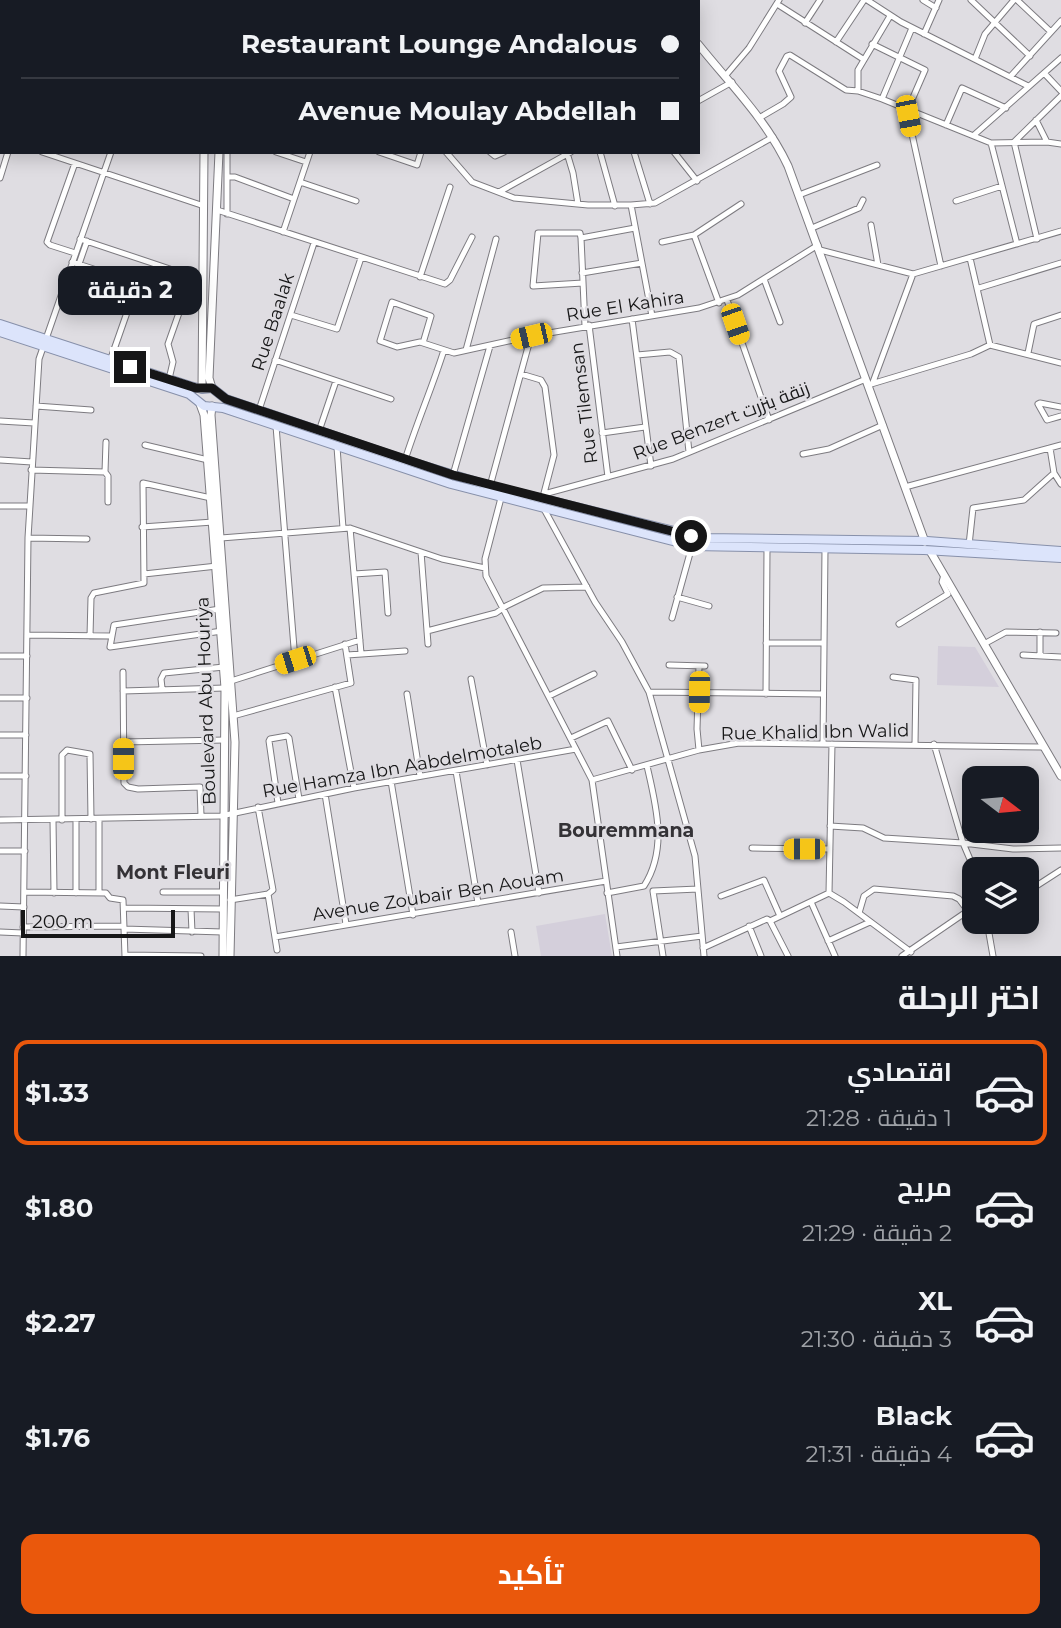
<!DOCTYPE html>
<html lang="ar">
<meta charset="utf-8">
<style>
:root{--surface:#171b24;--page:#242831;--text:#f1f3f6;--muted:#9ea1a6;--line:#363941;--accent:#ea580c}
body{margin:0;font-family:Montserrat,Cairo,sans-serif;background:var(--page);color:var(--text);direction:rtl;height:100vh;display:flex;flex-direction:column;font-size:26px;white-space:nowrap}
*{box-sizing:border-box;margin:0}
p{font-size:23px;color:var(--muted)}
.icon{flex:none;width:38px;height:38px;fill:none;stroke:currentColor;stroke-width:2;stroke-linecap:round;stroke-linejoin:round}
.map{position:relative;height:956px;overflow:hidden;direction:ltr}
.details{display:flex;flex-direction:column;background:var(--surface);flex:1}
.details>*{flex:none}
.hud{position:absolute;left:0px;top:0px;width:700px;height:154px;box-shadow:0 4px 18px #0003;direction:rtl;display:grid;align-content:center;height:154px;padding:0 21px;background:var(--surface)}
.needle{width:46px;rotate:106deg}
.tools{position:absolute;left:962px;top:766px;display:grid;gap:14px}
.tools a{display:grid;place-items:center;width:77px;height:77px;border-radius:14px;background:var(--surface);box-shadow:0 4px 18px #0003;font-size:35px}
.scale{position:absolute;left:21px;bottom:18px;width:154px;box-sizing:border-box;padding-left:7px;border:4px solid #161617;border-top:0;font-size:19px;line-height:24px;white-space:nowrap;color:#161617;-webkit-text-stroke:5px #dfdde2;paint-order:stroke}
.end{position:absolute;width:32px;height:32px;margin:-16px;border:9px solid #161617;background:#fff;box-shadow:0 0 0 4px #fff}
.from{border-radius:50%}
.bubble{position:absolute;height:49px;border-radius:14px;background:var(--surface);box-shadow:0 4px 18px #0003;font-size:23px;font-weight:700;line-height:49px;text-align:center;direction:rtl}
.car{position:absolute;width:21px;height:42px;margin:-21px -10px;border-radius:9px;box-shadow:0 0 5px 2px #0007;background:linear-gradient(#f5c518 24%,#345 0 40%,#f5c518 0 76%,#345 0 86%,#f5c518 0)}
.hud b{display:flex;align-items:center;gap:24px;height:66px;font-size:26px}
.hud b+b{border-top:2px solid var(--line)}
.hud i{width:18px;height:18px;background:var(--text)}
ul{padding:0;list-style:none}
li{display:flex;align-items:center;gap:21px;height:105px;margin:0 14px 10px;padding:0 7px;border:4px solid transparent;border-radius:14px}
li div{flex:1}
li b{display:block;font-size:26px}
li em{font-style:normal;font-weight:700}
li.on{border-color:var(--accent)}
li>.icon{width:63px;height:63px;stroke-width:1.5}
h2{padding:0 21px;font-size:32px;line-height:84px}
.action{display:flex;gap:14px;margin-top:auto;padding:14px 21px}
.action a{flex:1;height:80px;border-radius:14px;background:var(--accent);color:#fff;font-size:28px;font-weight:700;line-height:80px;text-align:center}
.map>svg:first-child{display:block}
.built{fill:#d4cfdb}
.lines{fill:none;stroke-linecap:round;stroke-linejoin:round}
.street-casing{stroke:#7d7b80;stroke-width:7}
.secondary-casing{stroke:#7d7b80;stroke-width:9}
.primary-casing{stroke:#8790aa;stroke-width:10}
.street{stroke:#fff;stroke-width:5}
.secondary{stroke:#fff;stroke-width:7}
.primary{stroke:#dce4fb;stroke-width:8}
.route{stroke:#161617;stroke-width:9}
.labels{text-anchor:middle;dominant-baseline:central;stroke-width:5;stroke-linejoin:round;paint-order:stroke}
.street-label{font-size:18px;fill:#161617;stroke:#dfdde2}
.neighbourhood-label{font-size:19px;font-weight:bold;fill:#343236;stroke:#dfdde2}
</style>
<div class="map">
<svg width="1061" height="956" viewBox="0 0 1061 956">
<rect width="100%" height="100%" fill="#dfdde2"/>
<path class="built" d="M938,646L975,647L999,687L937,685Z
M605,914L612,956H541L536,926Z"/>
<g class="lines">
<defs>
<path id="street" d="M103,0L108,2
M228,0V2
M440,0L442,2
M520,0L526,2
M626,0V2
M867,0L901,22L1028,86
M923,0L936,8
M971,0L1030,56
M1017,0L1051,32
M114,2V0
M160,2V0
M304,2L310,0
M345,2V0
M374,2L376,0
M419,2L420,0
M478,2V0
M508,2V0
M547,2L551,0
M777,4L863,59
M805,23L820,0
M924,34L939,0
M836,42L864,0
M872,44L925,70L908,109V116L941,266
M975,59L985,34L1014,0
M1044,73L1061,91
M726,75L749,48L779,0
M1010,77L1061,21
M0,84H2
M858,91V70L890,16
M882,99L912,28
M698,101L732,82
M759,118L783,104L791,97L779,71L787,56L790,55L846,90L858,91L882,99L991,143L1047,142L1061,144
M1036,120L1047,142
M946,125L962,88L1006,108
M974,135L1061,58
M0,140H2
M991,143L1017,244
M42,152L204,206
M276,152L306,162
M379,152L417,165L421,152
M446,152L472,182L514,198L588,205H631L655,203L773,137
M490,152L495,156L504,152
M600,152L615,206
M634,152L650,204
M674,152L697,181
M567,153L573,173L578,204
M75,163L47,242L50,245L75,253
M228,177H235L294,199
M0,178L8,152
M300,182L356,201
M499,192L571,152
M799,195L877,165
M956,201L1002,186
M631,205L652,316
M217,210L445,284L450,280L472,237
M227,214V152
M871,225L878,265
M812,228L859,208L863,200
M283,232L310,152
M694,235L719,303
M581,238L635,228
M80,239L170,269
M1037,239L1014,142L1061,96
M662,242L694,235L741,204
M820,250L913,274L1061,231
M970,258L990,345
M72,262L127,280L178,302L180,310L168,344L173,362L169,379
M79,264L87,241
M582,273L642,263
M420,277L450,187
M764,279L780,322
M583,283L533,286L538,233H580L581,238L585,326
M979,288L1061,263
M727,300L769,420
M291,315L337,329L361,258
M632,319L651,466
M589,325L608,477
M423,343L431,316L392,302L380,341L397,347L420,342L454,353L531,336L699,308L738,295L818,245
M466,350L496,239
M1028,353L1034,324L1061,315
M637,355L670,352L679,357L689,452
M275,360L391,399
M110,361L137,284
M521,374L541,380L545,387L554,455L543,497
M873,382L913,274
M868,385L971,354L990,345L1061,363
M36,406L91,410
M1061,407L1040,403L1038,404L1047,420L1061,416
M259,410L314,243
M0,421L34,423
M276,426L295,660
M319,431L336,381
M602,433L645,427
M145,445L208,460
M337,447L343,528
M1050,448L1054,473L1061,484
M803,454L829,449L883,425
M0,460L32,462
M405,460C417,422 432,388 444,350
M31,470L105,472L108,476V502
M105,472L106,442
M453,475L490,346
M490,486L531,336
M905,487L1061,445
M544,494L673,459L866,379
M501,498L485,559L486,576L592,780L617,956
M0,506H29
M544,509L595,602L622,642L649,692L695,856L704,956
M142,527L213,522
M350,528L361,653
M28,538L87,539
M221,538L350,528L442,559L485,568
M969,545L973,508L1024,500L1054,473
M421,552L428,644
M144,574L217,566
M354,574L385,572L388,613
M677,597L709,606
M220,609L114,625L110,647L222,631
M672,618L692,546
M899,624L948,594L942,582L944,575
M427,631L496,613L506,606L543,588L587,587
M27,635L112,636
M90,636L91,598L94,593L144,583L143,483L211,498
M766,643H824
M984,644L1006,632L1056,633
M347,655L405,651
M1023,655L1061,657
M0,656H27
M1040,656V632
M669,665L705,666
M699,666L697,729L699,750
M123,672L124,783L128,787L138,789L200,787L201,816
M893,677L916,680L915,744
M471,679L487,765
M231,681L360,640
M335,687L354,788
M162,688L161,679L164,673L224,667
M123,691L225,688
M649,692L823,694
M407,694L420,776
M766,694L767,549
M549,696L594,674
M0,698H27
M233,716L351,683L345,644
M0,735H26
M571,738L608,721L632,770
M123,742L225,740
M823,744L825,549
M934,744L963,843L975,871
M517,760L539,893
M456,771L478,903
M0,776H26
M592,780L699,750L739,743L1043,747
M391,781L413,915
M325,794L346,924
M278,803L269,741L270,739L287,736L289,738L299,799
M258,807L273,890L268,894L277,950
M99,819V893
M0,820L221,816L354,788L576,749
M53,820L54,893
M62,820V755L67,750L90,754L91,819
M76,820V893
M830,826L863,828L884,838L963,843L1013,849L1061,848
M752,848L830,849
M0,851H25
M653,891L663,956
M653,891L698,889
M25,892L106,893L110,898L123,900L125,956
M163,892H223
M1027,892L1061,870
M607,893L644,886C668,849 656,805 647,766
M829,893L832,744
M829,893L844,902L911,952
M721,896L764,880L780,916
M230,900L268,894
M811,902L835,956
M0,906L24,907
M124,908L223,909
M191,909L192,932
M859,913L864,896L874,889L953,896L959,899L968,911
M770,921L788,956
M987,922L993,956
M749,926L761,956
M23,927L124,926
M124,929L223,932
M0,932L23,933
M511,932L515,956
M275,937L606,881
M828,941L870,922
M616,947L702,936
M703,948L767,919L770,921L829,893
M125,955L201,956
M23,956L28,538L39,359L111,152
M902,956L975,906"/>
<path id="secondary" d="M205,0V2
M220,0V2
M664,0L665,2
M698,44C730,84 766,119 788,166L925,542
M212,388L209,378L219,152
M202,389L204,152
M200,404L204,415L225,688L223,956
M212,406L211,415L235,742L230,956
M930,551L1061,776"/>
<path id="primary" d="M0,324L190,386L202,389L212,388L226,399L405,460L490,486L703,538L927,541L1061,551
M0,332L189,394L204,406L223,408L451,484L692,546L924,550L1061,558"/>
</defs>
<use href="#street" class="street-casing"/>
<use href="#secondary" class="secondary-casing"/>
<use href="#primary" class="primary-casing"/>
<use href="#street" class="street"/>
<use href="#secondary" class="secondary"/>
<use href="#primary" class="primary"/>
</g>
<g class="lines">
<path class="route" d="M130,367L196,388H212L226,399L453,475L691,536"/>
</g>
<g class="labels">
<g class="street-label">
<text transform="translate(625 306) rotate(-9)">Rue El Kahira</text>
<text transform="translate(273 322) rotate(-72)">Rue Baalak</text>
<text transform="translate(584 403) rotate(-97)">Rue Tilemsan</text>
<text transform="translate(721 421) rotate(-21)">Rue Benzert زنقة بنزرت</text>
<text transform="translate(206 701) rotate(-92)">Boulevard Abu Houriya</text>
<text transform="translate(815 732) rotate(-1)">Rue Khalid Ibn Walid</text>
<text transform="translate(402 767) rotate(-10)">Rue Hamza Ibn Aabdelmotaleb</text>
<text transform="translate(438 895) rotate(-9)">Avenue Zoubair Ben Aouam</text>
</g>
<g class="neighbourhood-label">
<text x="626" y="830">Bouremmana</text>
<text x="173" y="872">Mont Fleuri</text>
</g>
</g>
</svg>
<div class="tools">
<a><svg class="needle" viewBox="-14 -14 28 28"><path d="M0-13l5 13h-10z" fill="#e53935"/><path d="M0 13l5-13h-10z" fill="#9ea1a6"/></svg></a>
<a><svg class="icon" aria-label="layers" viewBox="0 0 24 24"><path d="M12 4l9 5-9 5-9-5zM3 14l9 5 9-5"/></svg></a>
</div>
<div class="scale">200 m</div>
<i class="end from" style="left:691px;top:536px"></i>
<i class="end" style="left:130px;top:367px"></i>
<div class="bubble" style="left:58px;top:266px;width:144px">2 دقيقة</div>
<i class="car" style="left:908px;top:116px;rotate:169deg"></i>
<i class="car" style="left:735px;top:324px;rotate:161deg"></i>
<i class="car" style="left:531px;top:336px;rotate:257deg"></i>
<i class="car" style="left:295px;top:660px;rotate:252deg"></i>
<i class="car" style="left:699px;top:692px;rotate:181deg"></i>
<i class="car" style="left:123px;top:759px;rotate:0deg"></i>
<i class="car" style="left:804px;top:849px;rotate:270deg"></i>
<div class="hud">
<b><i class="from"></i>Restaurant Lounge Andalous</b>
<b><i></i>Avenue Moulay Abdellah</b>
</div>
</div>
<section class="details">
<h2>اختر الرحلة</h2>
<ul>
<li class="on"><svg class="icon" aria-label="car" viewBox="0 0 24 24"><path d="M5 17H2v-5l4-1 3-4h7l3 4 3 1v5h-3M9 17h6M6 11h13"/><circle cx="7" cy="17" r="2"/><circle cx="17" cy="17" r="2"/></svg><div><b>اقتصادي</b><p>1 دقيقة · 21:28</p></div><em>$1.33</em></li>
<li><svg class="icon" aria-label="car" viewBox="0 0 24 24"><path d="M5 17H2v-5l4-1 3-4h7l3 4 3 1v5h-3M9 17h6M6 11h13"/><circle cx="7" cy="17" r="2"/><circle cx="17" cy="17" r="2"/></svg><div><b>مريح</b><p>2 دقيقة · 21:29</p></div><em>$1.80</em></li>
<li><svg class="icon" aria-label="car" viewBox="0 0 24 24"><path d="M5 17H2v-5l4-1 3-4h7l3 4 3 1v5h-3M9 17h6M6 11h13"/><circle cx="7" cy="17" r="2"/><circle cx="17" cy="17" r="2"/></svg><div><b>XL</b><p>3 دقيقة · 21:30</p></div><em>$2.27</em></li>
<li><svg class="icon" aria-label="car" viewBox="0 0 24 24"><path d="M5 17H2v-5l4-1 3-4h7l3 4 3 1v5h-3M9 17h6M6 11h13"/><circle cx="7" cy="17" r="2"/><circle cx="17" cy="17" r="2"/></svg><div><b>Black</b><p>4 دقيقة · 21:31</p></div><em>$1.76</em></li>
</ul>
<div class="action"><a>تأكيد</a></div>
</section>
